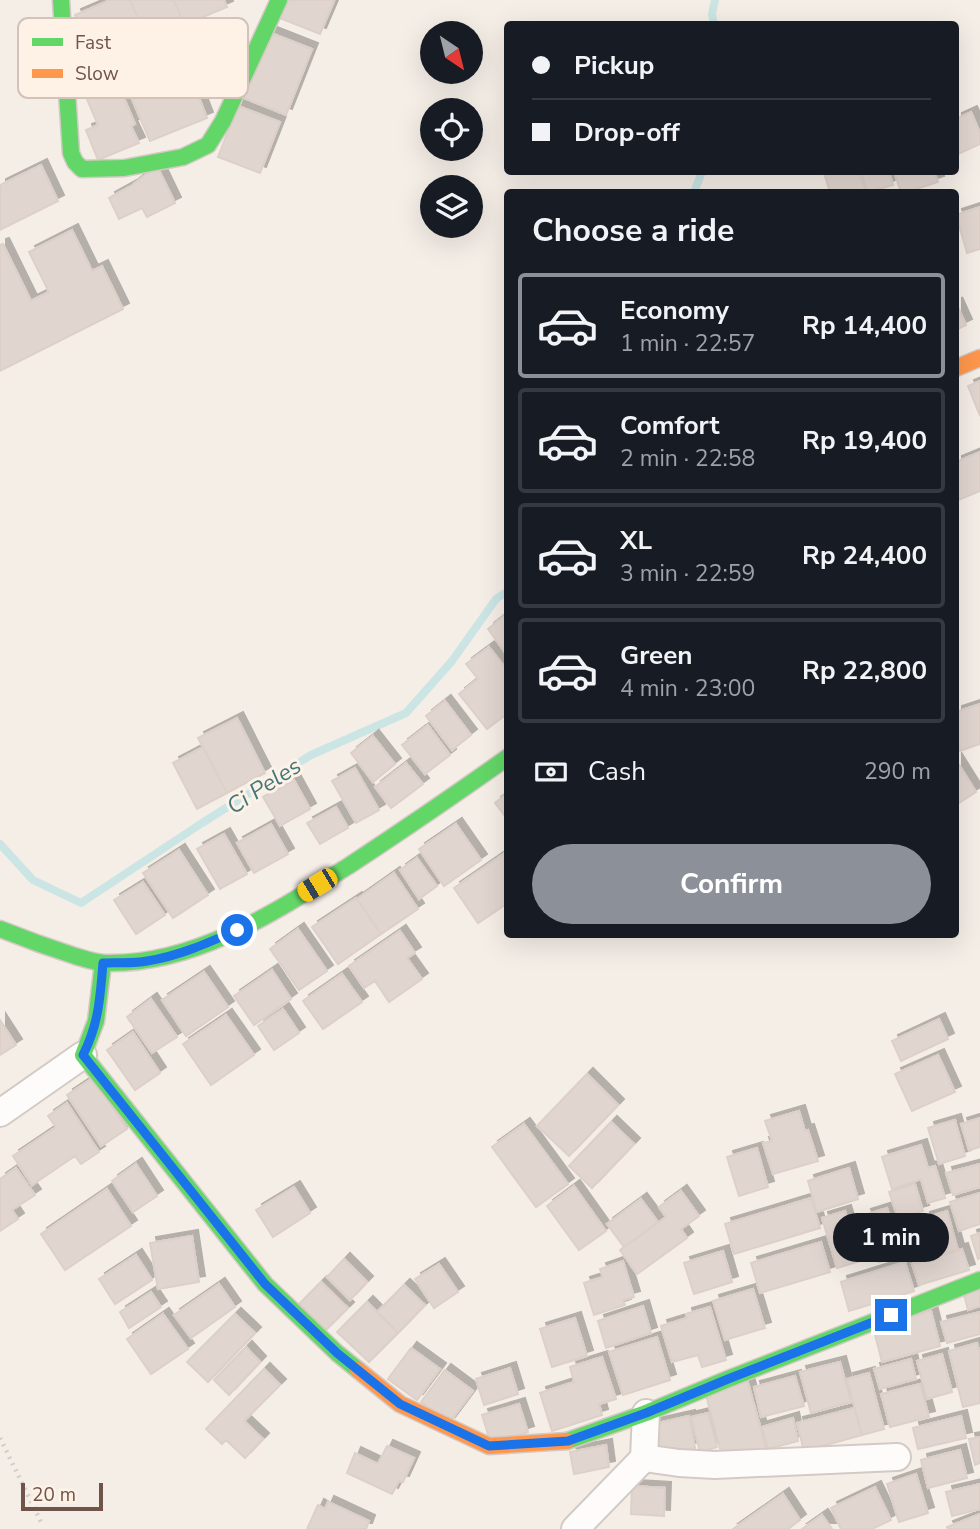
<!DOCTYPE html>
<meta charset="utf-8">
<style>
:root{--surface:#171b24;--page:#20242c;--text:#f1f3f6;--muted:#9ea1a6;--line:#363941;--accent:#8c9099}
body{margin:0;font-family:"Nunito Sans",sans-serif;background:var(--page);color:var(--text);height:100vh;display:flex;flex-direction:column;font-size:26px;white-space:nowrap}
*{box-sizing:border-box;margin:0}
p{font-size:23px;color:var(--muted)}
.icon{flex:none;width:38px;height:38px;fill:none;stroke:currentColor;stroke-width:2;stroke-linecap:round;stroke-linejoin:round}
.map{position:relative;flex:1;overflow:hidden}
.drawer{position:absolute;left:504px;top:189px;width:455px;height:749px;display:flex;flex-direction:column;background:var(--surface);border-radius:7px;box-shadow:0 7px 28px #0002}
.drawer>*{flex:none}
.top-card{position:absolute;left:504px;top:21px;width:455px;height:154px;border-radius:7px;box-shadow:0 7px 28px #0002;display:grid;align-content:center;height:154px;padding:0 28px;background:var(--surface)}
.needle{width:46px;rotate:145deg}
.buttons{position:absolute;left:420px;top:21px;display:grid;gap:14px}
.buttons a{display:grid;place-items:center;width:63px;height:63px;border-radius:50%;background:var(--surface);box-shadow:0 7px 28px #0002;font-size:35px}
.scale{position:absolute;left:21px;bottom:18px;width:82px;box-sizing:border-box;padding-left:7px;border:4px solid #705349;border-top:0;font-size:19px;line-height:24px;white-space:nowrap;color:#705349;-webkit-text-stroke:5px #fef2e7;paint-order:stroke}
.end{position:absolute;width:32px;height:32px;margin:-16px;border:9px solid #1a73e8;background:#fff;box-shadow:0 0 0 4px #fff}
.from{border-radius:50%}
.bubble{position:absolute;height:49px;border-radius:24px;background:var(--surface);box-shadow:0 7px 28px #0002;font-size:23px;font-weight:700;line-height:49px;text-align:center}
.car{position:absolute;width:21px;height:42px;margin:-21px -10px;border-radius:9px;box-shadow:0 0 5px 2px #0007;background:linear-gradient(#f5c518 24%,#345 0 40%,#f5c518 0 76%,#345 0 86%,#f5c518 0)}
.top-card b{display:flex;align-items:center;gap:24px;height:66px;font-size:26px}
.top-card b+b{border-top:2px solid var(--line)}
.top-card i{width:18px;height:18px;background:var(--text)}
ul{padding:0;list-style:none}
li{display:flex;align-items:center;gap:21px;height:105px;margin:0 14px 10px;padding:0 14px;border:4px solid var(--line);border-radius:7px}
li div{flex:1}
li b{display:block;font-size:26px}
li em{font-style:normal;font-weight:700}
li.active{border-color:var(--accent)}
li>.icon{width:63px;height:63px;stroke-width:1.5}
h2{padding:0 28px;font-size:32px;line-height:84px}
.pay{display:flex;align-items:center;gap:18px;height:77px;padding:0 28px;font-size:26px}
.pay p{margin-inline-start:auto}
.cta{display:flex;gap:14px;margin-top:auto;padding:14px 28px}
.cta a{flex:1;height:80px;border-radius:42px;background:var(--accent);color:#fff;font-size:28px;font-weight:700;line-height:80px;text-align:center}
.map>svg:first-child{display:block}
.lines{fill:none;stroke-linecap:round;stroke-linejoin:round}
.stream{stroke:#cae5e4;stroke-width:8}
.building{fill:#e1d6cf;stroke:#ddd0c9;stroke-width:2;filter:url(#shadow)}
.street-casing{stroke:#d3cac5;stroke-width:30}
.fast-casing{stroke:#d4c9c4;stroke-width:19}
.slow-casing{stroke:#d4c9c4;stroke-width:19}
.path{stroke:#d6ccc9;stroke-width:4.5;stroke-dasharray:2 5;stroke-linecap:butt}
.street{stroke:#fefcfb;stroke-width:26}
.fast{stroke:#63d668;stroke-width:16}
.slow{stroke:#ff974d;stroke-width:16}
.route{stroke:#1a73e8;stroke-width:9}
.labels{text-anchor:middle;dominant-baseline:central;stroke-width:6;stroke-linejoin:round;paint-order:stroke}
.water-label{font-size:23px;font-style:italic;fill:#42787c;stroke:#fef2e7}
.key{fill:#fef2e7;stroke:#d3c2b8;stroke-width:2}
.key-label{font-size:19px;fill:#705349}
</style>
<div class="map">
<svg width="980" height="1529" viewBox="0 0 980 1529">
<defs>
<filter id="shadow"><feDropShadow dx="6" dy="-6" stdDeviation="0" flood-color="#0004"/></filter>
</defs>
<rect width="100%" height="100%" fill="#f5eee7"/>
<g class="lines">
<path class="stream" d="M714,24L712,14L715,0
M694,192L702,172
M0,844L33,880L81,903L202,823L311,755L406,713L452,661L496,599L508,591"/>
</g>
<path class="building" d="M110,0H130L144,33L92,55L75,15Z
M130,0H174L183,22L146,38Z
M174,0H224L227,7L184,25Z
M284,0H331L334,1L320,34L277,17Z
M271,33L312,49L286,115L244,98Z
M113,72L135,124L131,126L139,143L98,160L86,130L98,125L81,85Z
M190,75L207,118L150,141L132,99Z
M238,106L280,122L260,173L218,157Z
M971,112L980,133V144L956,155V119Z
M41,165L58,201L0,230V185Z
M157,166L175,203L147,217L142,208L119,219L109,198L131,186Z
M828,172H859L866,192H830L824,173Z
M861,172H889L893,185L868,192Z
M894,172H934L938,182L907,192H901Z
M980,207V249L967,253L956,215Z
M72,230L92,271L102,266L123,309L0,371V245L3,244L31,301L49,292L29,252Z
M956,303L966,325L956,330Z
M980,381V416L968,386Z
M980,452V491L956,501V462Z
M508,613V648L504,651L488,629Z
M489,647L508,671V713L487,729L459,694L478,679L466,664Z
M445,701L471,735L452,750L426,716Z
M980,704V744L956,752V712Z
M237,718L265,773L227,793L198,738Z
M428,725L450,755L425,774L402,745Z
M373,736L395,764L373,782L351,753Z
M203,747L227,793L197,809L173,763Z
M956,760L976,792L956,805Z
M406,763L423,784L391,808L375,787Z
M355,768L379,810L356,823L332,781Z
M294,780L310,809L280,826L263,797Z
M508,793V820L495,803Z
M336,807L348,828L320,844L307,823Z
M271,824L288,854L254,873L237,843Z
M456,824L481,860L444,886L419,849Z
M224,834L247,874L220,889L197,849Z
M179,850L208,895L173,918L143,873Z
M508,851V903L478,923L454,888Z
M417,858L437,886L419,899L400,870Z
M394,873L418,909L381,934L357,899Z
M143,882L165,915L136,934L114,900Z
M356,898L381,934L338,964L312,927Z
M298,929L327,971L299,990L270,949Z
M400,931L415,953L407,958L422,979L389,1002L375,981L364,988L349,966Z
M272,970L291,999L254,1025L234,996Z
M204,972L228,1007L186,1036L162,1000Z
M342,974L362,1002L323,1029L303,1001Z
M151,999L177,1037L152,1053L127,1017Z
M283,1009L299,1033L274,1050L258,1026Z
M226,1015L254,1055L211,1085L183,1044Z
M939,1019L948,1039L901,1061L892,1041Z
M0,1020L16,1045L0,1055Z
M133,1032L160,1073L135,1090L107,1050Z
M938,1055L955,1092L912,1111L895,1074Z
M587,1074L618,1105L569,1156L537,1126Z
M93,1078L127,1129L101,1146L67,1095Z
M67,1103L99,1152L81,1164L75,1156L32,1185L13,1156L56,1127L48,1116Z
M799,1111L805,1131L808,1130L818,1161L773,1174L763,1143L772,1141L765,1121Z
M980,1118V1147L969,1150L961,1124Z
M955,1120L965,1156L939,1164L928,1128Z
M611,1122L634,1144L592,1188L569,1166Z
M524,1124L568,1184L536,1207L492,1147Z
M921,1145L928,1168L935,1166L945,1198L928,1203L921,1179L892,1189L882,1157Z
M757,1148L768,1187L739,1196L727,1157Z
M136,1164L157,1196L133,1212L112,1181Z
M980,1164V1187L953,1195L946,1173Z
M16,1168L35,1195L12,1210L18,1219L0,1231V1179Z
M849,1168L858,1199L817,1212L808,1181Z
M915,1184L923,1211L898,1218L889,1192Z
M574,1186L606,1231L579,1250L547,1206Z
M294,1187L310,1213L273,1237L256,1210Z
M107,1189L131,1226L65,1270L41,1234Z
M681,1191L699,1216L681,1229L687,1238L637,1274L620,1250L666,1217L659,1207Z
M980,1193V1224L959,1231L950,1202Z
M811,1198L820,1228L734,1254L725,1224Z
M641,1199L658,1222L624,1247L607,1224Z
M887,1208L902,1255L879,1262L876,1251L865,1255L857,1230L869,1226L865,1215Z
M845,1211L860,1261L837,1268L822,1218Z
M947,1211L958,1250L917,1263L910,1239L929,1234L924,1218Z
M980,1233V1258L978,1259L971,1236Z
M192,1236L199,1282L158,1289L150,1243Z
M821,1242L830,1272L760,1293L751,1263Z
M962,1249L969,1270L919,1285L912,1264Z
M723,1251L732,1282L694,1294L684,1263Z
M136,1255L152,1280L115,1304L99,1279Z
M344,1259L367,1282L350,1300L327,1277Z
M623,1261L634,1297L623,1300L625,1305L594,1315L584,1283L603,1277L600,1269Z
M905,1262L914,1291L849,1311L841,1282Z
M439,1264L458,1292L434,1308L415,1279Z
M321,1282L348,1308L326,1330L299,1304Z
M219,1284L235,1307L191,1338L174,1315Z
M404,1285L425,1305L398,1333L377,1312Z
M980,1286V1306L968,1310L963,1291Z
M753,1289L765,1328L725,1340L713,1301Z
M151,1292L161,1307L129,1328L120,1312Z
M367,1302L398,1333L369,1362L337,1332Z
M643,1306L651,1333L606,1348L598,1321Z
M710,1307L726,1360L702,1367L698,1355L672,1362L661,1326L687,1318L686,1314Z
M931,1311L940,1346L882,1362L873,1327Z
M980,1312V1334L947,1343L941,1322Z
M163,1314L188,1349L151,1374L127,1339Z
M235,1314L255,1333L208,1382L187,1362Z
M575,1318L587,1356L552,1367L540,1329Z
M657,1337L670,1380L623,1395L609,1352Z
M977,1343L978,1349L980,1348V1403L963,1407L949,1351Z
M246,1347L260,1362L229,1395L214,1380Z
M411,1348L440,1369L417,1400L388,1379Z
M942,1354L952,1392L927,1399L917,1361Z
M602,1357L616,1399L599,1404L602,1415L552,1431L540,1393L574,1382L570,1367Z
M911,1359L916,1379L880,1389L874,1369Z
M840,1362L851,1402L811,1413L800,1372Z
M510,1368L518,1394L484,1405L476,1379Z
M264,1369L280,1385L244,1421L263,1439L245,1458L226,1440L222,1444L206,1429Z
M445,1370L473,1391L449,1423L421,1402Z
M869,1373L884,1429L862,1435L847,1379Z
M795,1376L804,1406L761,1417L754,1387Z
M747,1379L767,1451L724,1463L705,1391Z
M920,1384L929,1417L890,1427L881,1394Z
M519,1404L528,1432L491,1444L482,1415Z
M854,1408L862,1435L804,1451L797,1423Z
M708,1413L717,1447L700,1452L691,1417Z
M689,1416L695,1448L655,1456L649,1425Z
M961,1416L966,1438L918,1449L913,1428Z
M793,1418L798,1441L768,1449L762,1427Z
M980,1437V1463L975,1465L969,1439Z
M606,1445L609,1467L574,1474L570,1452Z
M387,1446L414,1458L403,1482L399,1481L392,1494L347,1473L355,1453L378,1464Z
M960,1450L967,1478L928,1488L921,1460Z
M916,1474L928,1513L899,1522L887,1484Z
M980,1484V1509L952,1516L946,1492Z
M632,1486L665,1488L664,1516L631,1514Z
M875,1487L891,1520L872,1529H841L831,1508Z
M783,1494L800,1520L788,1529H733Z
M328,1502L369,1521L366,1529H307L318,1505L325,1509Z
M980,1514V1529H948L947,1527Z
M822,1515L832,1529H802Z"/>
<g class="lines">
<defs>
<path id="street" d="M0,1113L83,1055
M644,1458L679,1463L715,1465L897,1457
M575,1529L644,1458L646,1413"/>
<path id="fast" d="M61,0L71,153L75,162L82,169L124,168L183,157L208,145L223,121L279,0
M0,929C25,939 50,948 75,956C85,959 96,963 106,963C196,965 277,911 350,865C403,830 456,794 508,757
M103,963L96,1021L83,1055L265,1284L337,1353L358,1370
M567,1441L646,1413L728,1379L980,1280"/>
<path id="slow" d="M956,368L980,358
M358,1370L400,1404L489,1446L567,1441"/>
</defs>
<use href="#street" class="street-casing"/>
<use href="#fast" class="fast-casing"/>
<use href="#slow" class="slow-casing"/>
<path class="path" d="M0,1438L43,1526"/>
<use href="#street" class="street"/>
<use href="#fast" class="fast"/>
<use href="#slow" class="slow"/>
</g>
<g class="lines">
<path class="route" d="M237,930C208,943 179,956 147,961C133,964 117,962 103,963C100,998 99,1023 83,1055L265,1284L337,1353L400,1404L489,1446L568,1441L646,1413L728,1379L891,1315"/>
</g>
<g class="labels">
<g class="water-label">
<text transform="translate(264 786) rotate(-33)">Ci Peles</text>
</g>
</g>
<rect x="18" y="18" width="230" height="80" rx="10" class="key"/>
<rect x="32" y="38" width="31" height="8" fill="#63d668"/>
<rect x="32" y="69" width="31" height="9" fill="#ff974d"/>
<g class="key-label">
<text x="75" y="49">Fast</text>
<text x="75" y="80">Slow</text>
</g>
</svg>
<div class="buttons">
<a><svg class="needle" viewBox="-14 -14 28 28"><path d="M0-13l5 13h-10z" fill="#e53935"/><path d="M0 13l5-13h-10z" fill="#9ea1a6"/></svg></a>
<a><svg class="icon" aria-label="locate" viewBox="0 0 24 24"><circle cx="12" cy="12" r="6"/><path d="M12 2v4M12 18v4M2 12h4M18 12h4"/></svg></a>
<a><svg class="icon" aria-label="layers" viewBox="0 0 24 24"><path d="M12 4l9 5-9 5-9-5zM3 14l9 5 9-5"/></svg></a>
</div>
<div class="scale">20 m</div>
<i class="end from" style="left:237px;top:930px"></i>
<i class="end" style="left:891px;top:1315px"></i>
<div class="bubble" style="left:833px;top:1213px;width:116px">1 min</div>
<i class="car" style="left:317px;top:885px;rotate:239deg"></i>
<div class="top-card">
<b><i class="from"></i>Pickup</b>
<b><i></i>Drop-off</b>
</div>
<section class="drawer">
<h2>Choose a ride</h2>
<ul>
<li class="active"><svg class="icon" aria-label="car" viewBox="0 0 24 24"><path d="M5 17H2v-5l4-1 3-4h7l3 4 3 1v5h-3M9 17h6M6 11h13"/><circle cx="7" cy="17" r="2"/><circle cx="17" cy="17" r="2"/></svg><div><b>Economy</b><p>1 min · 22:57</p></div><em>Rp 14,400</em></li>
<li><svg class="icon" aria-label="car" viewBox="0 0 24 24"><path d="M5 17H2v-5l4-1 3-4h7l3 4 3 1v5h-3M9 17h6M6 11h13"/><circle cx="7" cy="17" r="2"/><circle cx="17" cy="17" r="2"/></svg><div><b>Comfort</b><p>2 min · 22:58</p></div><em>Rp 19,400</em></li>
<li><svg class="icon" aria-label="car" viewBox="0 0 24 24"><path d="M5 17H2v-5l4-1 3-4h7l3 4 3 1v5h-3M9 17h6M6 11h13"/><circle cx="7" cy="17" r="2"/><circle cx="17" cy="17" r="2"/></svg><div><b>XL</b><p>3 min · 22:59</p></div><em>Rp 24,400</em></li>
<li><svg class="icon" aria-label="car" viewBox="0 0 24 24"><path d="M5 17H2v-5l4-1 3-4h7l3 4 3 1v5h-3M9 17h6M6 11h13"/><circle cx="7" cy="17" r="2"/><circle cx="17" cy="17" r="2"/></svg><div><b>Green</b><p>4 min · 23:00</p></div><em>Rp 22,800</em></li>
</ul>
<div class="pay"><svg class="icon" aria-label="cash" viewBox="0 0 24 24"><path d="M3 7h18v10H3z"/><circle cx="12" cy="12" r="2"/></svg>Cash<p>290 m</p></div>
<div class="cta"><a>Confirm</a></div>
</section>
</div>
